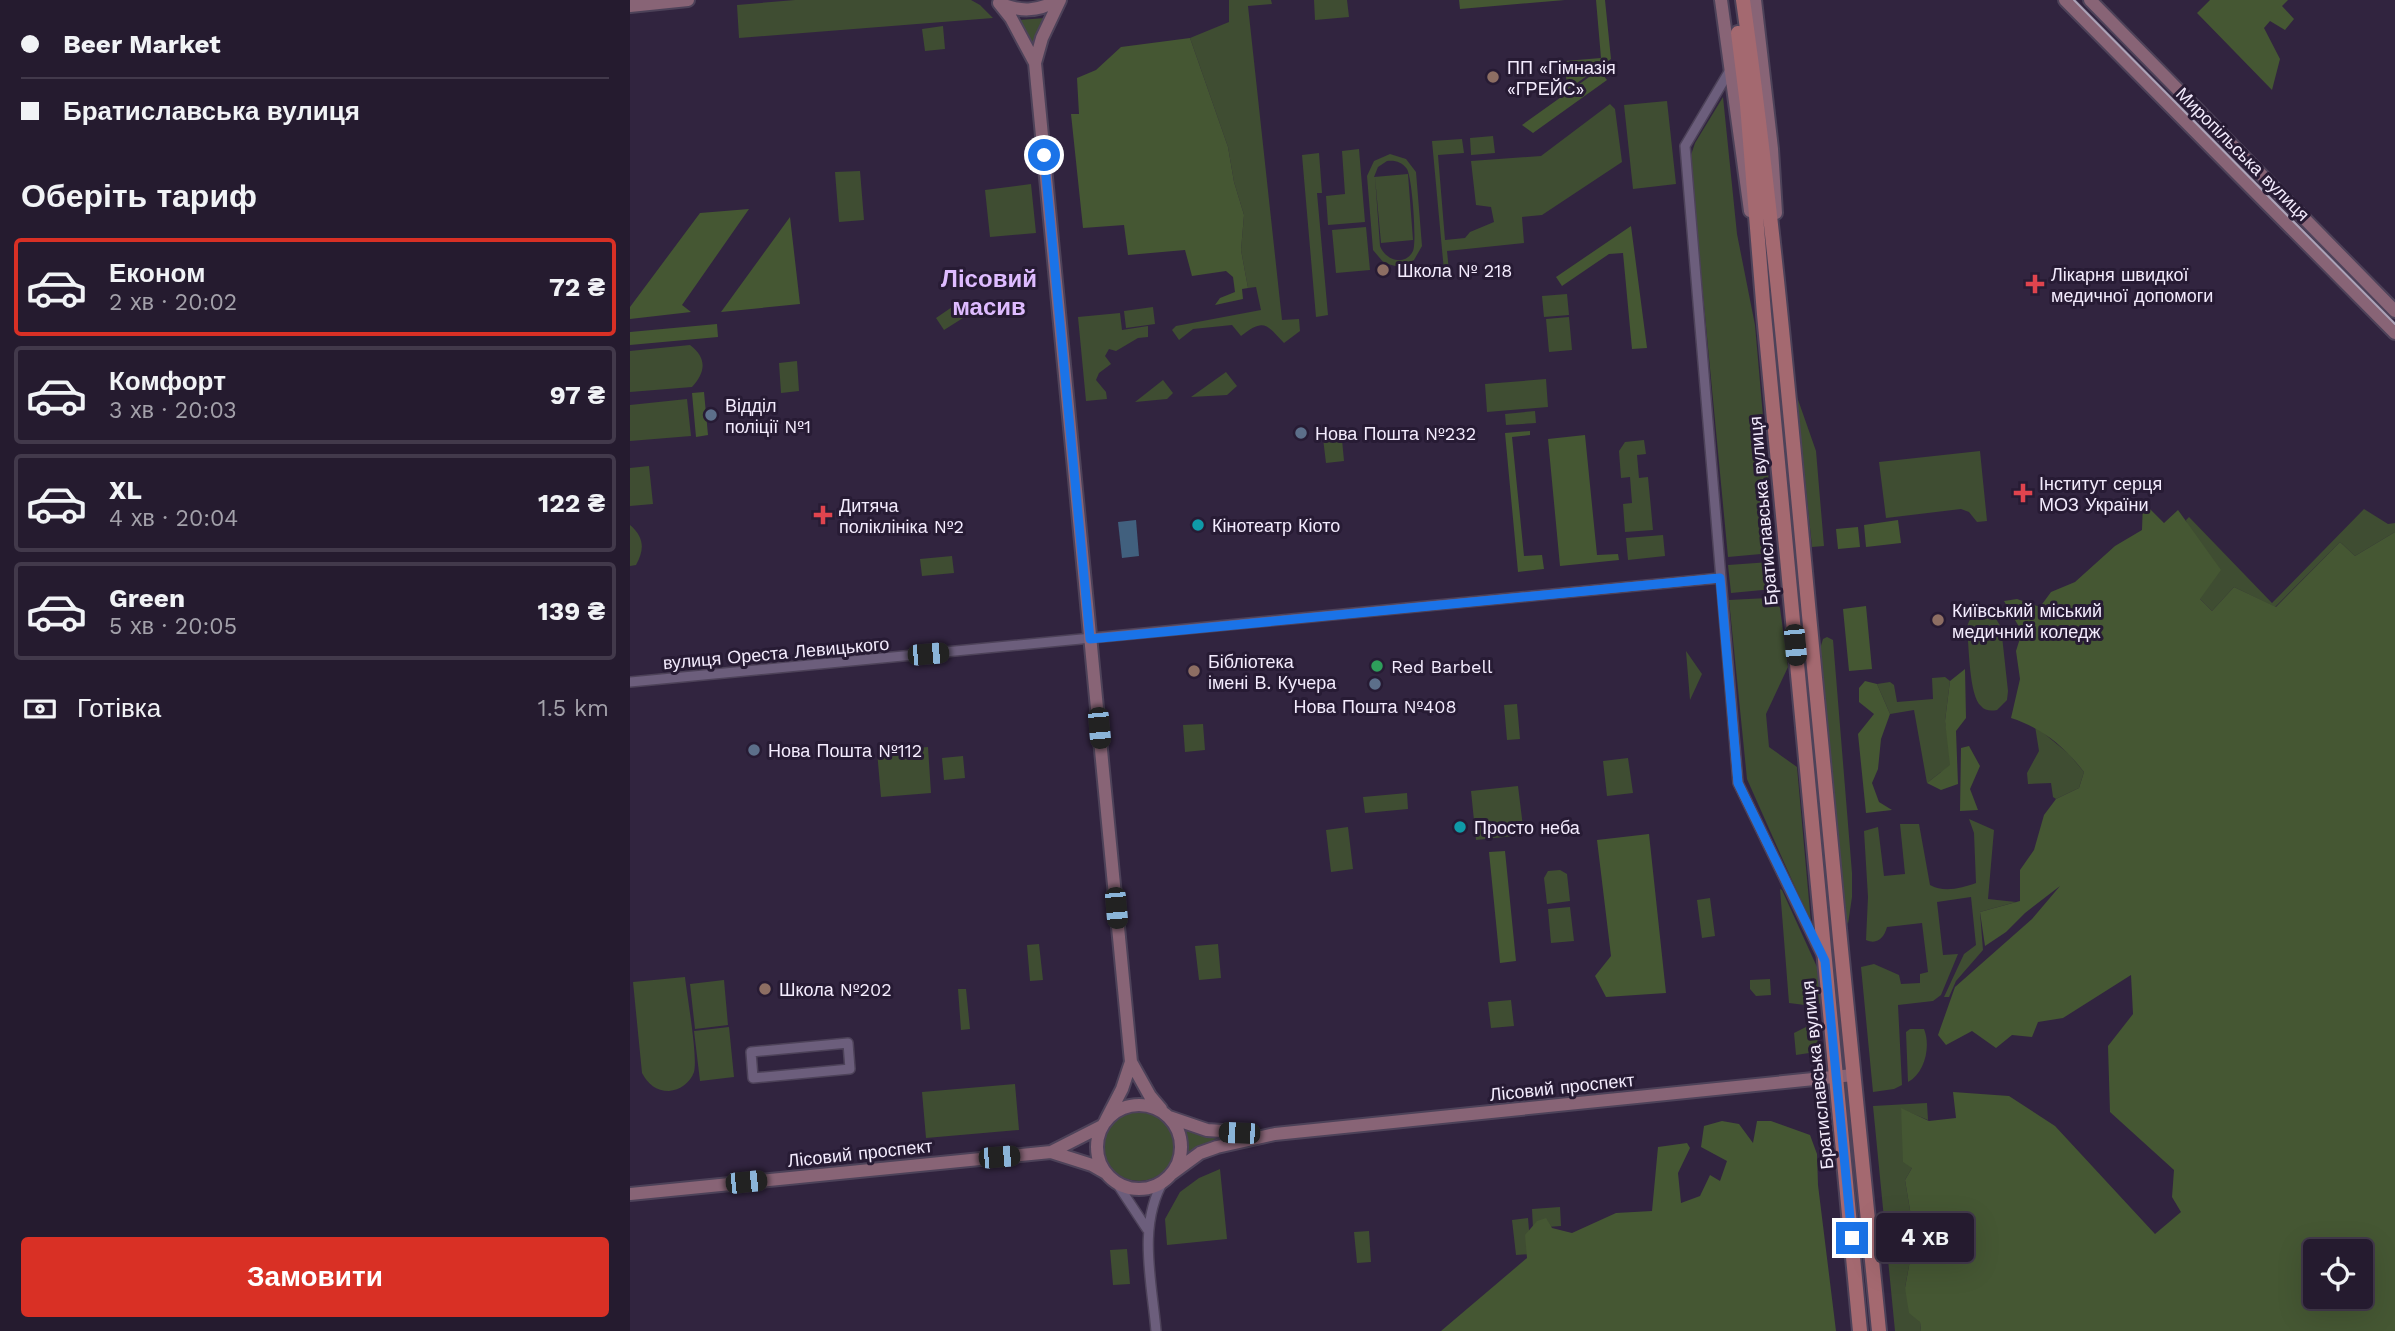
<!DOCTYPE html>
<html lang="uk">
<meta charset="utf-8">
<style>
:root{--surface:#251b2f;--page:#31283b;--text:#f1f3f6;--muted:#a3a1aa;--line:#42394b;--accent:#d93025}
body{margin:0;font-family:"Work Sans",sans-serif;background:var(--page);color:var(--text);height:100vh;display:flex;flex-direction:column;font-size:26px;white-space:nowrap}
*{box-sizing:border-box;margin:0}
p{font-size:23px;color:var(--muted)}
.icon{flex:none;width:38px;height:38px;fill:none;stroke:currentColor;stroke-width:2;stroke-linecap:round;stroke-linejoin:round}
.map{position:relative;flex:1;overflow:hidden}
.panel{display:flex;flex-direction:column;background:var(--surface);width:630px}
.panel>*{flex:none}
.top-card{display:grid;align-content:center;height:154px;padding:0 21px;background:var(--surface)}
.buttons{position:absolute;left:1673px;top:1239px;display:grid;gap:14px}
.buttons a{display:grid;place-items:center;width:70px;height:70px;border-radius:7px;background:var(--surface);box-shadow:0 7px 28px #0002,0 0 0 2px var(--line);font-size:35px}
.end{position:absolute;width:32px;height:32px;margin:-16px;border:9px solid #1a73e8;background:#fff;box-shadow:0 0 0 4px #fff}
.from{border-radius:50%}
.bubble{position:absolute;height:49px;border-radius:7px;background:var(--surface);box-shadow:0 7px 28px #0002,0 0 0 2px var(--line);font-size:23px;font-weight:700;line-height:49px;text-align:center}
.car{position:absolute;width:21px;height:42px;margin:-21px -10px;border-radius:9px;box-shadow:0 0 5px 2px #0007;background:linear-gradient(#222 24%,#8ab4d8 0 40%,#222 0 76%,#8ab4d8 0 86%,#222 0)}
.top-card b{display:flex;align-items:center;gap:24px;height:66px;font-size:26px}
.top-card b+b{border-top:2px solid var(--line)}
.top-card i{width:18px;height:18px;background:var(--text)}
ul{padding:0;list-style:none}
li{display:flex;align-items:center;gap:21px;height:98px;margin:0 14px 10px;padding:0 7px;border:4px solid var(--line);border-radius:7px}
li div{flex:1}
li b{display:block;font-size:26px}
li em{font-style:normal;font-weight:700}
li.on{border-color:var(--accent)}
li>.icon{width:63px;height:63px;stroke-width:1.5}
h2{padding:0 21px;font-size:32px;line-height:84px}
.pay{display:flex;align-items:center;gap:18px;height:77px;padding:0 21px;font-size:26px}
.pay p{margin-inline-start:auto}
.button{display:flex;gap:14px;margin-top:auto;padding:14px 21px}
.button a{flex:1;height:80px;border-radius:7px;background:var(--accent);color:#fff;font-size:28px;font-weight:700;line-height:80px;text-align:center}
main{display:flex;flex:1;min-height:0}
.map>svg:first-child{display:block}
.green{fill:#3f4d32;fill-rule:evenodd}
.forest{fill:#455733;fill-rule:evenodd}
.water{fill:#41607e}
.lines{fill:none;stroke-linecap:round;stroke-linejoin:round}
.street-casing{stroke:#4d4259;stroke-width:12}
.secondary-casing{stroke:#4d4259;stroke-width:16}
.primary-casing{stroke:#4d4259;stroke-width:18}
.street{stroke:#6c5e7c;stroke-width:9}
.secondary{stroke:#886476;stroke-width:12}
.primary{stroke:#a46970;stroke-width:14}
.tram{stroke:#ada3b8;stroke-width:2}
.route{stroke:#1a73e8;stroke-width:9}
.education-dot{fill:#8d6e63;stroke:#271b34;stroke-width:2.5}
.health-dot{fill:#e0444e;stroke:#271b34;stroke-width:2.5}
.service-dot{fill:#5c6f8a;stroke:#271b34;stroke-width:2.5}
.culture-dot{fill:#0f9aa8;stroke:#271b34;stroke-width:2.5}
.leisure-dot{fill:#2e9e5b;stroke:#271b34;stroke-width:2.5}
.labels{text-anchor:middle;dominant-baseline:central;stroke-width:6;stroke-linejoin:round;paint-order:stroke}
.poi-label{font-size:18px;fill:#f3ebfd;stroke:#271b34;text-anchor:start}
.street-label{font-size:18px;fill:#f3ebfd;stroke:#271b34}
.district-label{font-size:24px;font-weight:bold;fill:#debbff;stroke:#271b34}
</style>
<main>
<section class="panel">
<div class="top-card">
<b><i class="from"></i>Beer Market</b>
<b><i></i>Братиславська вулиця</b>
</div>
<h2>Оберіть тариф</h2>
<ul>
<li class="on"><svg class="icon" aria-label="car" viewBox="0 0 24 24"><path d="M5 17H2v-5l4-1 3-4h7l3 4 3 1v5h-3M9 17h6M6 11h13"/><circle cx="7" cy="17" r="2"/><circle cx="17" cy="17" r="2"/></svg><div><b>Економ</b><p>2 хв · 20:02</p></div><em>72 ₴</em></li>
<li><svg class="icon" aria-label="car" viewBox="0 0 24 24"><path d="M5 17H2v-5l4-1 3-4h7l3 4 3 1v5h-3M9 17h6M6 11h13"/><circle cx="7" cy="17" r="2"/><circle cx="17" cy="17" r="2"/></svg><div><b>Комфорт</b><p>3 хв · 20:03</p></div><em>97 ₴</em></li>
<li><svg class="icon" aria-label="car" viewBox="0 0 24 24"><path d="M5 17H2v-5l4-1 3-4h7l3 4 3 1v5h-3M9 17h6M6 11h13"/><circle cx="7" cy="17" r="2"/><circle cx="17" cy="17" r="2"/></svg><div><b>XL</b><p>4 хв · 20:04</p></div><em>122 ₴</em></li>
<li><svg class="icon" aria-label="car" viewBox="0 0 24 24"><path d="M5 17H2v-5l4-1 3-4h7l3 4 3 1v5h-3M9 17h6M6 11h13"/><circle cx="7" cy="17" r="2"/><circle cx="17" cy="17" r="2"/></svg><div><b>Green</b><p>5 хв · 20:05</p></div><em>139 ₴</em></li>
</ul>
<div class="pay"><svg class="icon" aria-label="cash" viewBox="0 0 24 24"><path d="M3 7h18v10H3z"/><circle cx="12" cy="12" r="2"/></svg>Готівка<p>1.5 km</p></div>
<div class="button"><a>Замовити</a></div>
</section>
<div class="map">
<svg width="1765" height="1331" viewBox="0 0 1765 1331">
<rect width="100%" height="100%" fill="#31243f"/>
<path class="green" d="M165,0H341L350,5L363,18L109,38L107,5Z
M599,0H641L642,4L618,6L652,320L669,319L670,331L654,343C636,324 634,318 611,336L602,325L563,329L549,340L542,330L546,326L631,310L626,287L618,288L611,250L614,215L604,182L598,147L560,38L599,22Z
M684,0H717L719,17L685,20Z
M415,18L404,52L389,20Z
M313,26L315,49L295,51L292,29Z
M1093,97L1107,234L1125,325L1141,508L1142,553L1098,557L1060,158L1065,143Z
M1037,101L1046,184L1003,189L994,105Z
M980,104L985,109L992,162L912,215L892,217L894,243L817,251L819,271H814L802,141L832,139L834,153L808,155L815,240L835,238L840,232L864,222L861,207L846,205L841,161L911,156Z
M863,136L865,153L841,155L840,138Z
M729,149L735,222L698,225L696,196L715,194L712,151Z
M689,153L692,193H687L698,315L686,317L672,155Z
M760,154L776,159L786,172L792,246L784,260L769,267L754,263L743,250L737,176L744,161ZM757,161C765,160 772,162 777,169C782,177 787,242 783,251C775,267 755,260 750,246L745,177L751,243L783,240L778,174L744,177L748,167Z
M230,171L234,220L209,222L205,172Z
M401,184L406,233L360,237L355,190Z
M736,227L740,270L706,273L702,230Z
M937,294L939,315L914,317L912,296Z
M325,305L333,318L314,330L306,318Z
M523,307L525,324L496,328L494,311Z
M490,313L492,330L518,326V337L508,338L486,351L479,349L475,356L481,364L469,373L466,380L476,392L477,399L456,401L448,317Z
M939,317L942,350L919,352L916,319Z
M60,345C77,358 76,372 62,387L0,392V351Z
M167,361L169,391L151,393L149,363Z
M596,372L607,386L597,395L561,397Z
M916,379L918,407L857,412L855,384Z
M533,380L543,393L537,399L505,402Z
M1166,394L1186,451L1194,546L1182,547Z
M57,399L61,436L0,441V405Z
M905,411L906,423L876,425L875,414Z
M711,429L714,461L696,463L692,430Z
M1014,440L1016,454L1007,455L1009,478L1018,477L1023,530L995,532L993,504L1002,503L1000,477L991,478L989,451L995,442Z
M1350,451L1357,521L1347,522L1339,512L1331,509L1256,518L1249,462Z
M19,466L23,504L0,506V468Z
M1734,509L1758,524L1765,523V532L1725,556L1710,542L1645,607L1604,587L1582,611L1570,599L1556,520L1559,517L1642,603Z
M0,525C14,537 15,549 6,565L0,566Z
M1033,535L1035,556L998,560L996,538Z
M322,556L324,573L292,576L290,559Z
M1140,562L1143,589L1101,593L1098,565Z
M1138,598L1144,599L1150,608L1158,667L1136,714L1139,747L1167,767L1181,923L1117,779L1099,600Z
M1354,612L1363,614L1371,627L1378,691L1377,700L1367,710C1361,711 1355,711 1351,706C1339,696 1339,645 1337,628C1339,618 1343,614 1354,612Z
M1197,637L1203,640L1222,873V897L1218,924L1212,911L1190,649L1193,639Z
M1056,651L1072,674L1060,700Z
M1315,677L1320,681L1315,721L1324,771L1311,772L1297,783L1284,710L1260,714L1247,684L1260,682L1264,685L1267,702L1303,699L1302,678Z
M887,704L890,739L877,740L874,705Z
M573,724L575,750L555,752L553,725Z
M1405,726L1439,754L1454,772L1449,788L1426,799L1423,797L1421,783L1398,784L1397,773L1409,751Z
M298,747L301,793L251,797L247,751Z
M333,756L335,778L314,780L312,758Z
M998,758L1003,793L977,796L973,761Z
M888,786L894,835L846,840L841,791Z
M777,793L778,809L735,813L733,797Z
M1339,819L1364,830L1358,899L1386,902L1350,912L1353,950L1326,981L1319,997H1314L1334,954L1346,945L1341,897L1307,902L1313,955L1328,954L1311,995L1303,1001L1268,1005L1272,1085L1264,1089L1243,1092L1231,967L1244,964L1269,975L1271,984L1290,983V974L1298,972L1292,923L1257,927C1254,938 1247,945 1236,940L1238,897L1234,831L1248,827L1254,876L1275,874L1270,824H1289L1300,885C1314,893 1332,888 1346,883L1344,833Z
M718,827L723,869L701,872L696,830Z
M930,870L937,874L940,901L917,904L914,878L918,871Z
M1150,889L1152,890L1187,967L1191,1003L1183,1006L1159,1003Z
M1080,898L1085,936L1072,938L1067,900Z
M940,907L944,941L921,943L918,909Z
M409,944L413,980L400,981L397,945Z
M588,944L591,978L569,980L565,946Z
M55,977C57,996 68,1057 64,1072C60,1083 50,1090 39,1091C26,1091 18,1084 12,1073L3,982Z
M1140,979L1141,995L1126,996L1120,989V980Z
M94,980L98,1025L65,1029L60,984Z
M328,989H336L340,1029L331,1030Z
M881,1000L884,1026L861,1028L858,1002Z
M1186,1022L1188,1047L1186,1052L1166,1055L1164,1033Z
M99,1027L104,1077L70,1081L64,1031Z
M1280,1029H1294C1301,1046 1295,1073 1278,1082L1276,1032Z
M385,1084L389,1130L296,1138L292,1092Z
M1297,1103L1298,1120L1271,1109L1282,1168L1275,1180L1281,1216L1274,1231L1281,1255L1275,1288L1290,1322L1291,1331H1265L1243,1106Z
M473 1145a36 36 0 1 1 72 0a36 36 0 1 1-72 0Z
M551,1127L591,1136L556,1155V1139Z
M590,1169L597,1239L537,1245L535,1219L550,1192L569,1178Z
M930,1207L931,1226L903,1228L902,1209Z
M898,1218L901,1254L886,1255L882,1220Z
M739,1231L741,1262L727,1263L724,1232Z
M497,1249L500,1284L483,1285L480,1250Z"/>
<path class="forest" d="M829,0H935L830,9Z
M966,0H975L981,59L937,90L935,61L971,58Z
M1580,0H1658L1652,6L1664,19L1655,30L1640,21L1634,28L1650,59L1642,90L1567,13Z
M560,38L598,147L604,182L614,215L611,250L618,288L612,289L613,299L585,305L590,298L605,292L603,277L596,271L562,276L555,250L498,255L494,225L453,228L441,114H449L447,78L466,70L491,47Z
M969,70L977,80L903,133L892,125Z
M119,209L52,305L61,312L0,319V307L70,213Z
M160,217L170,304L91,312Z
M1001,226L1017,348L1002,349L993,253L979,254L932,286L926,277Z
M87,324L88,337L0,345V332Z
M74,392L78,435L66,437L62,393Z
M900,431V435L882,437L894,556L912,555L914,569L888,572L875,433Z
M955,435L967,555L988,554L989,560L930,566L918,439Z
M1513,502L1534,523L1548,510L1591,570L1570,599L1582,611L1604,587L1646,607L1710,542L1725,556L1765,532V1331H1291L1290,1322L1279,1313L1275,1288L1281,1255L1274,1231L1281,1216L1275,1180L1282,1168L1273,1162L1271,1108L1299,1121L1326,1118L1323,1092L1379,1096L1425,1126L1525,1234L1551,1212L1542,1197L1544,1170L1480,1112L1478,1046L1503,1014L1501,975L1433,1018L1408,1022L1402,1037L1382,1035L1366,1048L1342,1031L1316,1045L1308,1035L1325,987L1402,919L1430,886L1395,913L1376,932L1355,946L1350,912L1390,901V870L1404,850L1414,815L1426,799L1449,788L1454,772C1434,746 1412,728 1381,718L1390,679L1386,651L1392,632L1374,601L1387,599L1410,607L1421,592L1445,582L1485,546L1512,530ZM1731,1251V1297H1685V1251Z
M1268,520L1271,543L1236,547L1234,525Z
M1228,527L1230,547L1208,549L1206,529Z
M1236,606L1242,669L1219,671L1213,609Z
M1335,669L1336,718L1326,731L1328,784L1311,790L1297,783L1320,765L1315,721L1320,681Z
M1235,681L1247,684L1260,714L1251,739L1248,769L1242,783L1249,802L1262,810L1236,813L1228,734L1244,714L1229,702V688Z
M1339,746L1350,766L1340,789L1348,810L1330,811L1331,748Z
M1019,834L1036,993L976,997L965,976L981,956L967,840Z
M875,851L886,961L870,963L859,852Z
M1092,1121L1109,1124L1123,1143L1127,1121H1141L1180,1135L1187,1154L1188,1185L1206,1331H811L897,1258L895,1235L907,1221L916,1218L922,1228L942,1233L986,1213L1022,1211L1028,1147L1057,1143L1060,1148L1048,1173L1051,1203L1070,1196L1080,1175L1090,1181L1097,1161L1071,1147L1074,1126Z"/>
<path class="water" d="M506,520L509,556L492,558L488,522Z"/>
<g class="lines">
<defs>
<path id="street" d="M1100,70L1055,146L1108,783L1191,954
M0,682L1090,578
M218,1043L220,1069L123,1078L121,1052Z
M486,1182L517,1229
M526,1331C522,1282 507,1225 534,1180"/>
<path id="secondary" d="M430,0L412,38L405,63L501,1062L492,1089L476,1120
M1091,0L1120,211
M1125,0L1142,149L1146,213
M1435,0L1765,333
M1460,0L1765,311
M369,3L381,18L405,63
M369,3C390,12 407,12 428,0
M0,6L58,0
M501,1062L520,1096L531,1109
M467 1147a42 42 0 1 1 84 0a42 42 0 1 1-84 0Z
M539,1117L577,1130L623,1133
M421,1152L462,1165L476,1173
M540,1175L570,1153L587,1147L645,1134L1223,1075
M0,1194L421,1152L472,1126"/>
<path id="primary" d="M1113,0C1142,204 1160,410 1179,615C1202,854 1224,1092 1249,1331
M1108,33L1117,105L1134,314L1230,1331"/>
</defs>
<use href="#street" class="street-casing"/>
<use href="#secondary" class="secondary-casing"/>
<use href="#primary" class="primary-casing"/>
<use href="#street" class="street"/>
<use href="#secondary" class="secondary"/>
<use href="#primary" class="primary"/>
<path class="tram" d="M1444,0L1765,324"/>
</g>
<g class="lines">
<path class="route" d="M414,155L460,639L1090,578L1108,783L1195,961L1222,1238"/>
</g>
<g class="education-dot">
<circle cx="863" cy="77" r="7"/>
<circle cx="753" cy="270" r="7"/>
<circle cx="1308" cy="620" r="7"/>
<circle cx="564" cy="671" r="7"/>
<circle cx="135" cy="989" r="7"/>
</g>
<g class="health-dot">
<path d="M1401.5 273.5h7v7h7v7h-7v7h-7v-7h-7v-7h7z"/>
<path d="M1389.5 482.5h7v7h7v7h-7v7h-7v-7h-7v-7h7z"/>
<path d="M189.5 504.5h7v7h7v7h-7v7h-7v-7h-7v-7h7z"/>
</g>
<g class="service-dot">
<circle cx="81" cy="415" r="7"/>
<circle cx="671" cy="433" r="7"/>
<circle cx="745" cy="684" r="7"/>
<circle cx="124" cy="750" r="7"/>
</g>
<g class="culture-dot">
<circle cx="568" cy="525" r="7"/>
<circle cx="830" cy="827" r="7"/>
</g>
<circle class="leisure-dot" cx="747" cy="666" r="7"/>
<g class="labels">
<g class="poi-label">
<text x="877" y="67">ПП «Гімназія<tspan x="877" dy="21">«ГРЕЙС»</tspan></text>
<text x="767" y="270">Школа № 218</text>
<text x="1421" y="274">Лікарня швидкої<tspan x="1421" dy="21">медичної допомоги</tspan></text>
<text x="95" y="405">Відділ<tspan x="95" dy="21">поліції №1</tspan></text>
<text x="685" y="433">Нова Пошта №232</text>
<text x="1409" y="483">Інститут серця<tspan x="1409" dy="21">МОЗ України</tspan></text>
<text x="209" y="505">Дитяча<tspan x="209" dy="21">поліклініка №2</tspan></text>
<text x="582" y="525">Кінотеатр Кіото</text>
<text x="1322" y="610">Київський міський<tspan x="1322" dy="21">медичний коледж</tspan></text>
<text x="578" y="661">Бібліотека<tspan x="578" dy="21">імені В. Кучера</tspan></text>
<text x="761" y="666">Red Barbell</text>
<text x="745" y="706" text-anchor="middle">Нова Пошта №408</text>
<text x="138" y="750">Нова Пошта №112</text>
<text x="844" y="827">Просто неба</text>
<text x="149" y="989">Школа №202</text>
</g>
<g class="street-label">
<text transform="translate(1613 154) rotate(45)">Миропільська вулиця</text>
<text transform="translate(1133 511) rotate(-95)">Братиславська вулиця</text>
<text transform="translate(146 653) rotate(-5)">вулиця Ореста Левицького</text>
<text transform="translate(1187 1075) rotate(-96)">Братиславська вулиця</text>
<text transform="translate(932 1087) rotate(-6)">Лісовий проспект</text>
<text transform="translate(230 1153) rotate(-6)">Лісовий проспект</text>
</g>
<g class="district-label">
<text x="359" y="279">Лісовий<tspan x="359" dy="28">масив</tspan></text>
</g>
</g>
</svg>
<div class="buttons">
<a><svg class="icon" aria-label="locate" viewBox="0 0 24 24"><circle cx="12" cy="12" r="6"/><path d="M12 2v4M12 18v4M2 12h4M18 12h4"/></svg></a>
</div>
<i class="end from" style="left:414px;top:155px"></i>
<i class="end" style="left:1222px;top:1238px"></i>
<div class="bubble" style="left:1246px;top:1213px;width:98px">4 хв</div>
<i class="car" style="left:1165px;top:645px;rotate:175deg"></i>
<i class="car" style="left:298px;top:654px;rotate:85deg"></i>
<i class="car" style="left:469px;top:728px;rotate:175deg"></i>
<i class="car" style="left:486px;top:908px;rotate:175deg"></i>
<i class="car" style="left:609px;top:1133px;rotate:272deg"></i>
<i class="car" style="left:369px;top:1157px;rotate:85deg"></i>
<i class="car" style="left:116px;top:1182px;rotate:84deg"></i>
</div>
</main>
